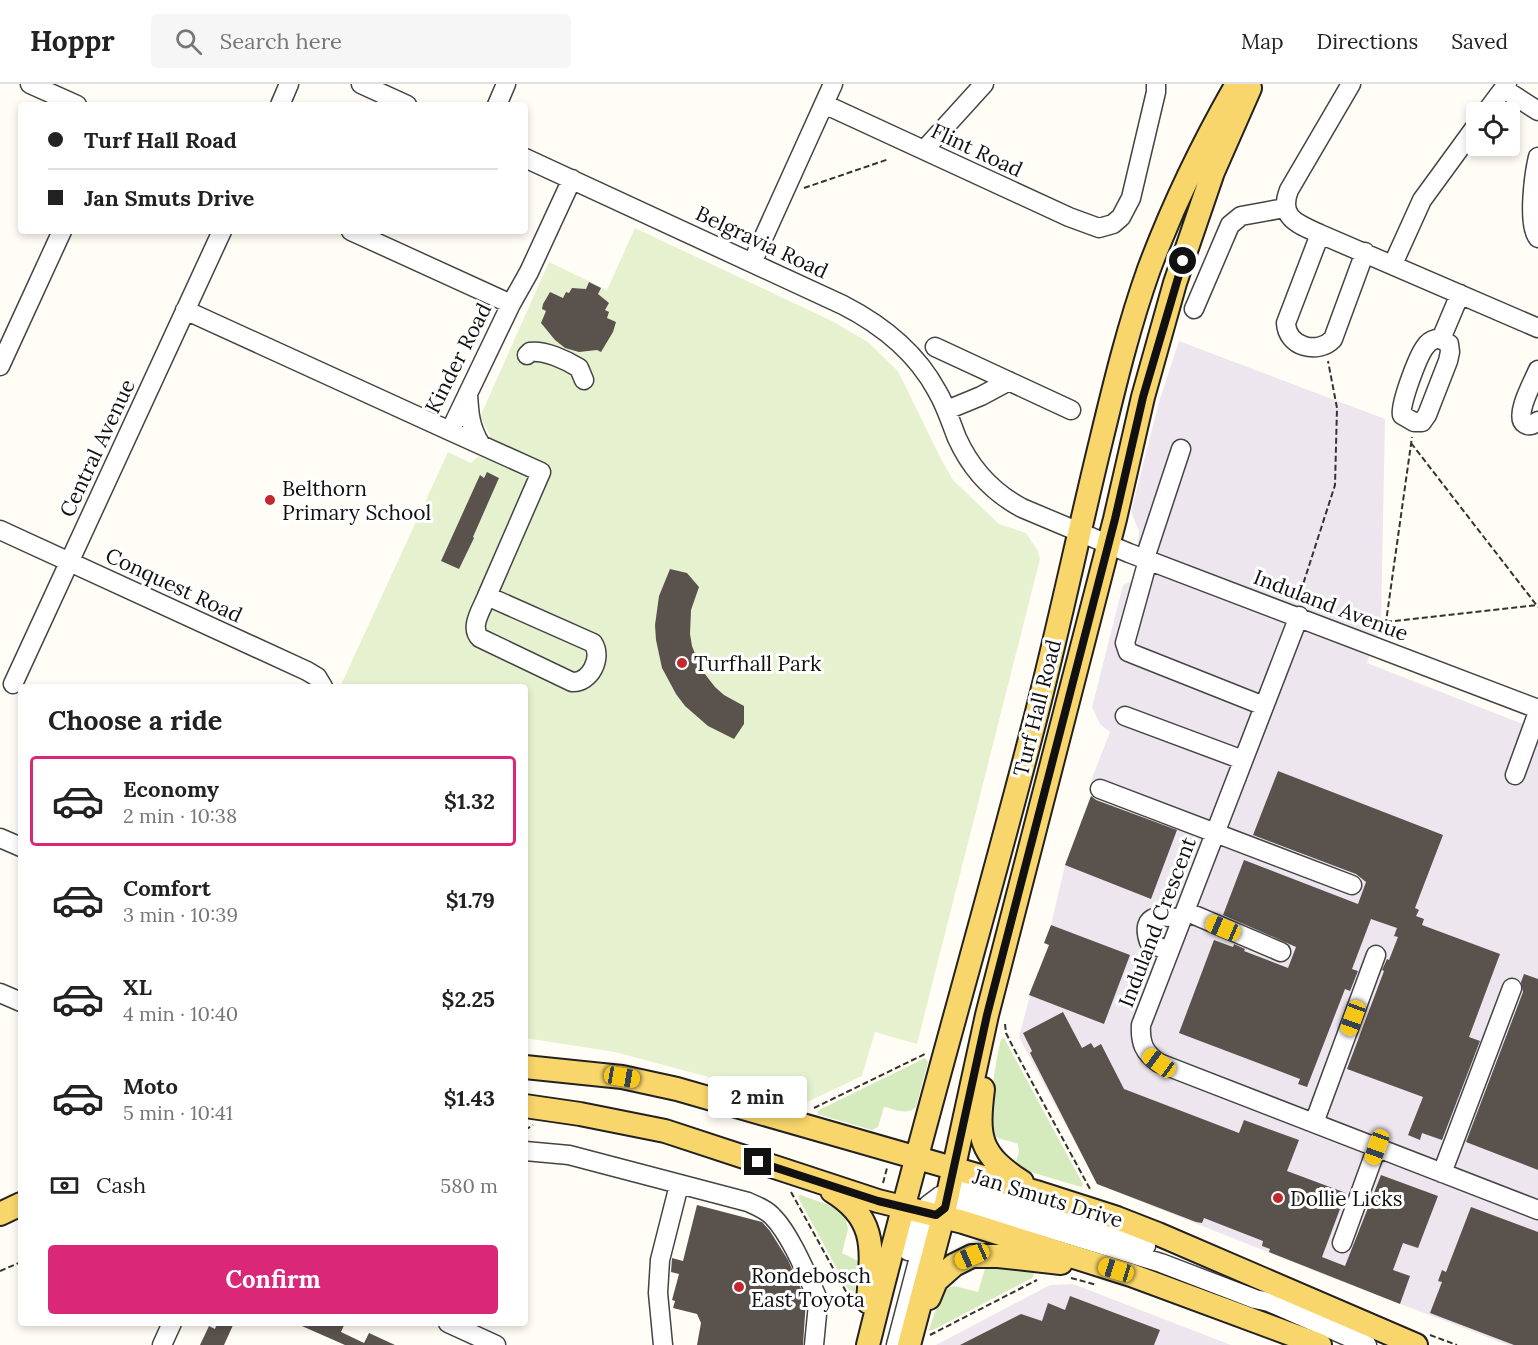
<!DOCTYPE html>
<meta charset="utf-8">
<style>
:root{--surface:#fff;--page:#f6f6f6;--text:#222;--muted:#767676;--line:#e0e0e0;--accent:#db2777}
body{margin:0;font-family:Lora,serif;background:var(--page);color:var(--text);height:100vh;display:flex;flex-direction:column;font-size:22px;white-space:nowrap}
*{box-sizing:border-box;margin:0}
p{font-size:20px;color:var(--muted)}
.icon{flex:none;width:33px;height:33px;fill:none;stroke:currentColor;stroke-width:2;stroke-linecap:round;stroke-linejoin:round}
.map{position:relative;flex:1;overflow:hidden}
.details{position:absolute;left:18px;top:600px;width:510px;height:642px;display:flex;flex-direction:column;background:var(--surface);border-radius:6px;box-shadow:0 3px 9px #0003}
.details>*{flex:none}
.guide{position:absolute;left:18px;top:18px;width:510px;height:132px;border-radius:6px;box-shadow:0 3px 9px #0003;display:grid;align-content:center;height:132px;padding:0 30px;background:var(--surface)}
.buttons{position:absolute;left:1466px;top:18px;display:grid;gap:12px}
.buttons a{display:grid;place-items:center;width:54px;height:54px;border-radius:6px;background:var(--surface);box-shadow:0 3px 9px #0003;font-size:30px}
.end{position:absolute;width:27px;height:27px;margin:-14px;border:8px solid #111;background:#fff;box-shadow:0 0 0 3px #fff}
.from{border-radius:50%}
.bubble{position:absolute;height:42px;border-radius:6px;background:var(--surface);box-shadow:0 3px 9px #0003;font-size:20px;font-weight:800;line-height:42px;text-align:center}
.car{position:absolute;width:18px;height:36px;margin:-18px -9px;border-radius:8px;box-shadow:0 0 4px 2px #0007;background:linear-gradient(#f5c518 24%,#345 0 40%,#f5c518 0 76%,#345 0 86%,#f5c518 0)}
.guide b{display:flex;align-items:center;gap:21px;height:57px;font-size:22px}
.guide b+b{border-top:2px solid var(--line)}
.guide i{width:15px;height:15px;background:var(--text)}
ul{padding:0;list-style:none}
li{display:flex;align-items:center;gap:18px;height:90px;margin:0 12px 9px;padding:0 18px;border:3px solid transparent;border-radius:6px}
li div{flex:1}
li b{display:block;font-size:22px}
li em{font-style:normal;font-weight:800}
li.on{border-color:var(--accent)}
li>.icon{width:54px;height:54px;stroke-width:1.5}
h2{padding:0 30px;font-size:27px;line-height:72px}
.pay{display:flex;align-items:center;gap:15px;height:66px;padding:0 30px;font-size:22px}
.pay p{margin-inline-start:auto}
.cta{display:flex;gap:12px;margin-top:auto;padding:12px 30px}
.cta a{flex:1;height:69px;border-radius:6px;background:var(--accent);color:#fff;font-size:24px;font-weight:800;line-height:69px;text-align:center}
header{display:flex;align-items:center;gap:36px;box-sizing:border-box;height:84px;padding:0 30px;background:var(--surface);border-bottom:2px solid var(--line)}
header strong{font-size:28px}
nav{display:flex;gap:33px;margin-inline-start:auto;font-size:21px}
.search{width:420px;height:54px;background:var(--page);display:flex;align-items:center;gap:15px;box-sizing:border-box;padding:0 21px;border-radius:6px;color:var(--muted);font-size:22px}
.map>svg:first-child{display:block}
.industrial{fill:#eee6ef}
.green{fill:#d5ebbd}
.pitch{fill:#e6f2cf}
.building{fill:#5a524d}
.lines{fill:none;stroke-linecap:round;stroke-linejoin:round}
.minor-casing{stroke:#444;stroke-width:21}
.major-casing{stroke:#222;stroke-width:26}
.path{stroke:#333;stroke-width:2;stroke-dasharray:6 3;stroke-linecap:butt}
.minor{stroke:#fff;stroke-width:18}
.major{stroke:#f9d66b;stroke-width:22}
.route{stroke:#111;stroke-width:8}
.poi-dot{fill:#c4262e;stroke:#fff;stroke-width:2}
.labels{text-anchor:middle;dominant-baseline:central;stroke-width:6;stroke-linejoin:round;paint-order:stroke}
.street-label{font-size:21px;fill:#111;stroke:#fff}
.poi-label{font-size:21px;fill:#111;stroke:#fff;text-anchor:start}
</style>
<header>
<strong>Hoppr</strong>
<div class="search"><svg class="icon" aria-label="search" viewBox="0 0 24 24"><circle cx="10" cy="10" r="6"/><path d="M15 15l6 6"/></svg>Search here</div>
<nav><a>Map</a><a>Directions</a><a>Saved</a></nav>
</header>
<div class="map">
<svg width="1538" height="1261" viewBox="0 0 1538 1261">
<rect width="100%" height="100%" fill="#fffdf5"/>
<path class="industrial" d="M1179,257L1385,335L1381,541L1367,579L1538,646V1261H1508L1335,1195L1097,1100L1019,953L1030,911L1049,861L1044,859L1051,841L1065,781L1092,710V694L1110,648L1100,640L1092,623L1123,501L1135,495L1139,447L1131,428L1159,318Z
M1073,1200L1231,1261H936L1050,1201Z"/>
<path class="green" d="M1004,954L1083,1100L1081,1103L1024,1086L1015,1080L1019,1068L1018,1060C1011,1056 997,1057 993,1049C985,1034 997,972 1001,955Z
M925,974L928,978L916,1023C907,1032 895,1025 884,1023L878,1043L872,1046L817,1030L819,1026Z
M801,1111L831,1122L845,1132L848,1145L842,1169L860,1178L855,1207L852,1208L848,1205L799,1115L798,1112Z
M986,1181H998L1033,1188L1034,1190L1032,1194L933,1246H929L942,1207L954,1202L978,1208Z"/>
<path class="pitch" d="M635,144L832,237L868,258L898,287L941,375L953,396L999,440L1026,449L1038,467L1040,475L917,960L875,948L862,992L805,1019L615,968L525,954V603H340L448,368L471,379L482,369L490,351L480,333L549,178L607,206Z"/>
<path class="building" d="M589,198L601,204L598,210L609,219L605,226L609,228L607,234L616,238L613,248L601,268L597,266L579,268L565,264L555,256L541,239L546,227L542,225L543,220L550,208L563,214L566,208L569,209L572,204L586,205Z
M487,388L499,394L473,453L474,454L459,485L441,477L480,391L484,394Z
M670,485L687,489L699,503L691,526L690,550L692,562L701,585L715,603L724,611L744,622V640L734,655L708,642L685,622L676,610L662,584L656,556L655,541L659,512Z
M1278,687L1443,751L1415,824L1419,826L1416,832L1424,835L1422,841L1500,870L1469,953L1480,957L1442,1056L1422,1049L1420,1056L1408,1051L1423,1013L1347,985L1384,887L1382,886L1387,875L1389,876L1398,853L1394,852L1397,844L1371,835L1352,885L1358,887L1350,907L1345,905L1307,1003L1298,1000L1300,995L1179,949L1214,856L1233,863L1234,860L1245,865L1244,867L1288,884L1296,863L1223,831L1244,776L1358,820L1366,798L1356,790L1253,751Z
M1091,712L1096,716L1177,746L1151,815L1065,781Z
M1051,841L1130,871L1104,940L1029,911L1049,861L1044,859Z
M1524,890L1538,895V1086L1466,1058L1523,908L1521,898Z
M1063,928L1082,964L1091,959L1094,964L1101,960L1124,1005L1239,1049L1244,1036L1299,1056L1287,1087L1346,1109L1322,1173L1345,1182L1381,1091L1438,1112L1418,1164L1403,1159L1393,1186L1410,1192L1400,1220L1269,1168L1270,1165L1262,1162L1263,1157L1204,1134L1202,1139L1196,1138L1097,1100L1030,969L1032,967L1023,949Z
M697,1121L762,1138L770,1147L788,1176L806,1216L803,1261H697L701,1239L697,1230L673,1224L675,1217L672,1216L679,1190L671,1188L672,1174L683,1177Z
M1471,1123L1538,1148V1261H1514L1430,1229L1442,1198L1438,1197L1442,1186L1446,1188Z
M1070,1212L1160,1246L1154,1261H960L1021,1230L1042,1237L1048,1219L1065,1226Z
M217,1239H234L224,1261H200L209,1242L215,1245Z
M295,1239H345L341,1248L364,1259L369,1249L395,1261H345Z"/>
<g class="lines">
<defs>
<path id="minor" d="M30,0L77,21
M361,0L407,21
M1351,0L1289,106C1278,134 1298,140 1320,150L1538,244
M1504,5L1538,27
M824,20L1069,133L1099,144L1113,140L1121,133L1131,114L1156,8V0
M280,21L289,0
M497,21L506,0
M1486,28L1507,0
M924,66L984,0
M1538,73C1534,90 1527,141 1538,154
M525,74L843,221C882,241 916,268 937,307C946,322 951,339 957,354C971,385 992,408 1022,424L1129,469L1538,625
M351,147L511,220
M1320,150L1286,239C1287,263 1318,271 1333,255L1365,168
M752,179L833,0
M1393,180L1422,116L1476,42
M1194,225L1230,141L1241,132L1285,124
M185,226L450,347L511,220L529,188L572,95
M1436,255H1441L1449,260L1450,268L1448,277L1427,331L1422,338H1414L1402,331C1399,322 1418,272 1425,263C1428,258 1432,256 1436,255Z
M1441,255L1460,210
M935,263L1071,326
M527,271L530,268C545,266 566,276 579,284L584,296
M0,282L62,147
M1538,286C1534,296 1513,333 1525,340C1530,343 1534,340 1538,337
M468,309C469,330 470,343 481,361
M947,326L981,312L1009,297
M450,347L541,388L487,512L593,559C603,574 590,599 572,598L480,554C469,543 482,525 487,512
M0,446L307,587L317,593L323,603
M1145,474L1181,365
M1148,476L1125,559L1128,568L1264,622
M1299,532L1141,941C1140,959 1144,969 1159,979L1538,1126
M13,600L222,147
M1125,632L1243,676
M1515,691L1538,628
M1100,705L1352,801
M0,754L21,763
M1185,827L1281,868
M1169,868L1149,858C1139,828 1163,831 1182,835
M0,909L21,918
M1314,1039L1376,871
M525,1067L569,1071L748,1118C757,1122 767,1126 773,1133C790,1150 807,1191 817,1213L818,1220L814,1261
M1442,1089L1512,904
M1342,1159L1377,1063
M908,1167L914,1142L928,1121L940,1112L961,1106L1047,1128L1146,1162
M448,1239L496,1261
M162,1261L172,1239
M663,1261L658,1209L660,1176L679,1101
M896,1261L924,1154L929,1139L940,1127L952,1120H968L1161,1179L1255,1215L1269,1218L1367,1261"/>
<path id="major" d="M525,983L622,993L677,1005L1036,1108L1117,1134L1158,1150L1416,1261
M983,1005C977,1054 979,1070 1022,1098
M525,1022L580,1030L665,1047L878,1117L963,1138L1131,1191L1320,1261
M832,1107C880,1136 871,1170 868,1218
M0,1130L21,1120
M929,1214L936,1197L954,1181L972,1172H998L1061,1179
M868,1261C920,1049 983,839 1037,628C1060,538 1079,447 1101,357C1115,299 1129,241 1149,185C1173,121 1203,59 1237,0
M909,1261L943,1133L987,931L1115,435L1143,313L1175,199L1213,88L1250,4"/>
</defs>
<use href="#minor" class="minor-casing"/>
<use href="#major" class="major-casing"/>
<path class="path" d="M804,104L889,75
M1411,359L1538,523
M1298,516L1335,401L1337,324L1328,277
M1386,538L1538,521
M1381,549L1386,538L1412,353
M1005,940L1006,949L1014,965L1090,1105
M814,1024L927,969
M525,1046L533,1041
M883,1099L887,1084
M791,1108L849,1213
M0,1187L21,1178
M1071,1194L1097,1201
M930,1251L1037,1196
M1430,1251L1457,1261"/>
<use href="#minor" class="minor"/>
<use href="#major" class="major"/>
</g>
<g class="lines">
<path class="route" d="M758,1078L878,1117L936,1131L945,1124L987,931L1115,435L1143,313L1183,177"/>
</g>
<g class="poi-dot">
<circle cx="270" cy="416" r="6"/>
<circle cx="682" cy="579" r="6"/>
<circle cx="1278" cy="1114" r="6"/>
<circle cx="739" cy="1203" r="6"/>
</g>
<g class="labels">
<g class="street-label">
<text transform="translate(977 66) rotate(25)">Flint Road</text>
<text transform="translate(762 158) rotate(25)">Belgravia Road</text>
<text transform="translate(458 274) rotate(-63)">Kinder Road</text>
<text transform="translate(97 364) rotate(-65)">Central Avenue</text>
<text transform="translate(174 501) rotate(25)">Conquest Road</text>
<text transform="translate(1331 521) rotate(21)">Induland Avenue</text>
<text transform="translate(1037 624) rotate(-76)">Turf Hall Road</text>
<text transform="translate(1157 838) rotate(-69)">Induland Crescent</text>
<text transform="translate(1048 1114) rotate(17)">Jan Smuts Drive</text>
</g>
<g class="poi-label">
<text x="282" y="404">Belthorn<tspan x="282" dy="24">Primary School</tspan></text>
<text x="694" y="579">Turfhall Park</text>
<text x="1290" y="1114">Dollie Licks</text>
<text x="751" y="1191">Rondebosch<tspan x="751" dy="24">East Toyota</tspan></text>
</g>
</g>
</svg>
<div class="buttons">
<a><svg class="icon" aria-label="locate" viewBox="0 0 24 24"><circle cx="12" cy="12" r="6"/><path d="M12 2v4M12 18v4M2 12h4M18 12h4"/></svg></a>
</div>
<i class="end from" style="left:1183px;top:177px"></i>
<i class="end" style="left:758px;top:1078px"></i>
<div class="bubble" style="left:708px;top:992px;width:99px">2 min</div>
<i class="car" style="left:1223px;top:844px;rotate:293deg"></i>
<i class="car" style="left:1353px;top:934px;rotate:200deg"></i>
<i class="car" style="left:1159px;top:979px;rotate:306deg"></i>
<i class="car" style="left:622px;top:993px;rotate:100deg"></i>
<i class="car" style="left:1377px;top:1063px;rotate:200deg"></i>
<i class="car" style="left:972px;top:1172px;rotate:246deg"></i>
<i class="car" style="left:1116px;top:1186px;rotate:287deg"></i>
<div class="guide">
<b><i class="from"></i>Turf Hall Road</b>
<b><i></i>Jan Smuts Drive</b>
</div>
<section class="details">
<h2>Choose a ride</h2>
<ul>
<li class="on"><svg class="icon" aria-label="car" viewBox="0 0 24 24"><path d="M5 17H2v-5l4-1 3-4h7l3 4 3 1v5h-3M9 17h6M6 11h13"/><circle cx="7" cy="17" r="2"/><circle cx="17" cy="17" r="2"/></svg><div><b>Economy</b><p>2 min · 10:38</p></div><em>$1.32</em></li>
<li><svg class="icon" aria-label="car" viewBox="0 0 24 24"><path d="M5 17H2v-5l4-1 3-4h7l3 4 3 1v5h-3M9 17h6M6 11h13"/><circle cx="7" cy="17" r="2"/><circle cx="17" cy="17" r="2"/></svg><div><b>Comfort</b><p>3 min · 10:39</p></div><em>$1.79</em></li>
<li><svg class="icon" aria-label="car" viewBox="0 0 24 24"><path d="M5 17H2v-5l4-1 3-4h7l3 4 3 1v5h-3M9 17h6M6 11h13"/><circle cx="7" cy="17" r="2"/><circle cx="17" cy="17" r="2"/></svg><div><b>XL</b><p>4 min · 10:40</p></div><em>$2.25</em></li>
<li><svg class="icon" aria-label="car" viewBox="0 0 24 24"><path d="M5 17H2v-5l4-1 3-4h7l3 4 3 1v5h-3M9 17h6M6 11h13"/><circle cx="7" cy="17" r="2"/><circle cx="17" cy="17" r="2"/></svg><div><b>Moto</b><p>5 min · 10:41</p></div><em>$1.43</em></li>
</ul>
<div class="pay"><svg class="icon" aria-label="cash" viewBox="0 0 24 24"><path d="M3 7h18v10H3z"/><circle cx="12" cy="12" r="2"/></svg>Cash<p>580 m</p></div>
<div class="cta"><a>Confirm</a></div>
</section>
</div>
